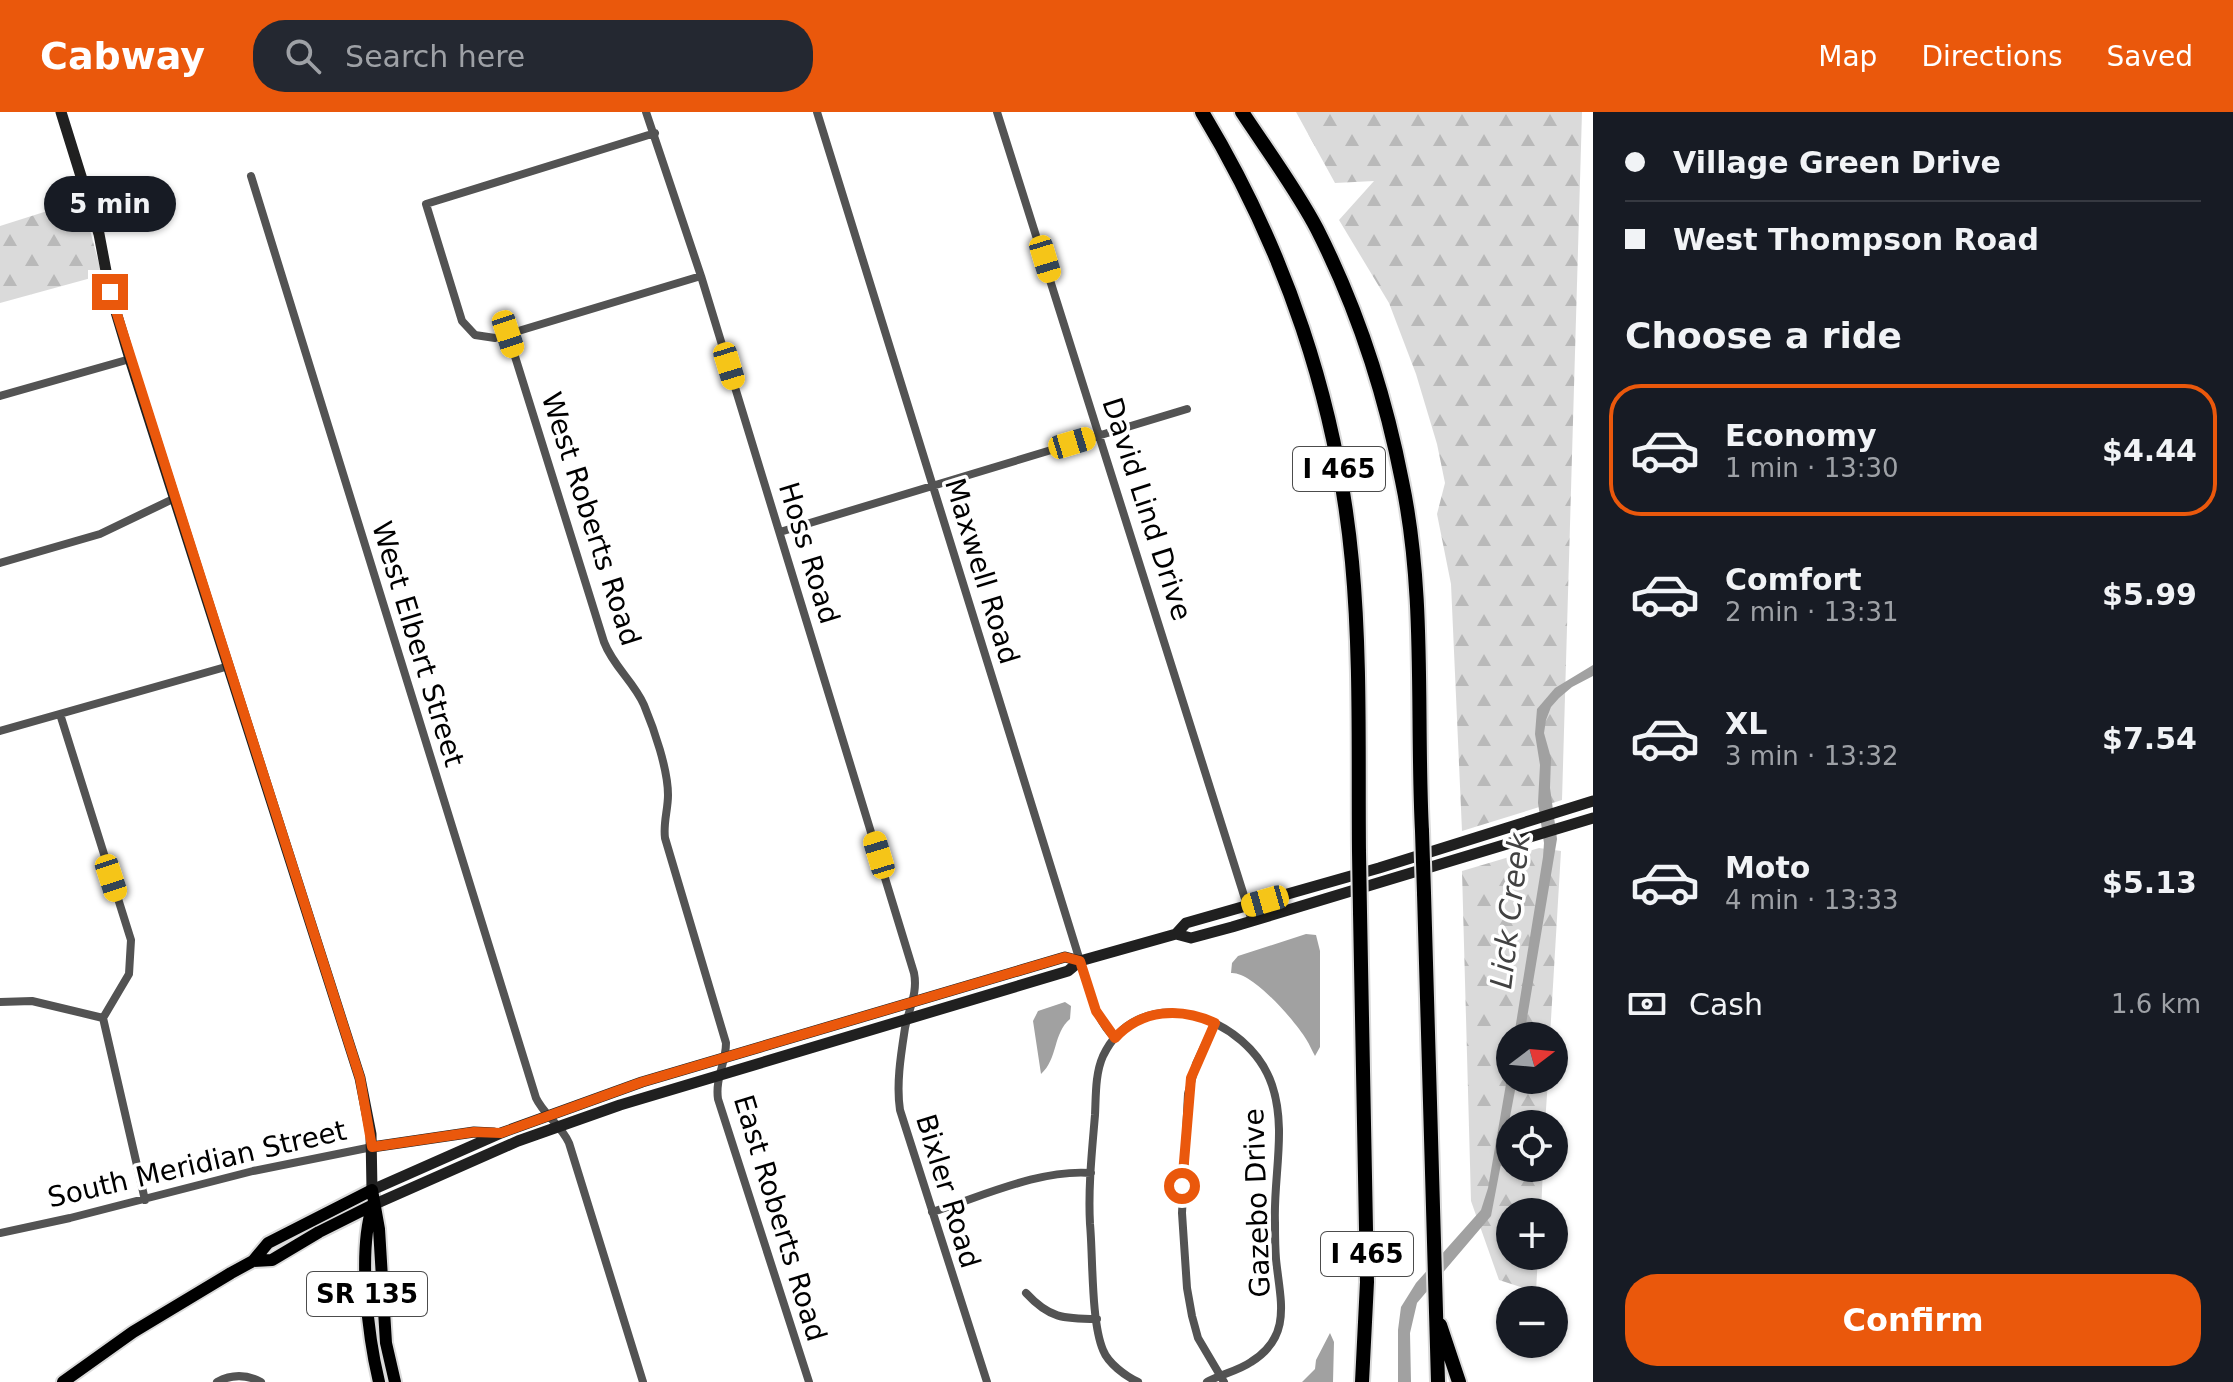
<!DOCTYPE html>
<meta charset="utf-8">
<style>
:root{--surface:#171b24;--page:#242831;--text:#f1f3f6;--muted:#9ea1a6;--line:#363941;--accent:#ea580c}
body{margin:0;font-family:"DejaVu Sans",sans-serif;background:var(--page);color:var(--text);height:100vh;display:flex;flex-direction:column;font-size:30px;white-space:nowrap}
*{box-sizing:border-box;margin:0}
p{font-size:26px;color:var(--muted)}
.icon{flex:none;width:44px;height:44px;fill:none;stroke:currentColor;stroke-width:2;stroke-linecap:round;stroke-linejoin:round}
.map{position:relative;flex:1;overflow:hidden}
.drawer{display:flex;flex-direction:column;background:var(--surface);width:640px}
.drawer>*{flex:none}
.top-card{display:grid;align-content:center;height:176px;padding:0 32px;background:var(--surface)}
.needle{width:52px;rotate:74deg}
.tools{position:absolute;left:1496px;top:910px;display:grid;gap:16px}
.tools a{display:grid;place-items:center;width:72px;height:72px;border-radius:50%;background:var(--surface);box-shadow:0 2px 6px #0004;font-size:40px}
.end{position:absolute;width:36px;height:36px;margin:-18px;border:10px solid #ea580c;background:#fff;box-shadow:0 0 0 4px #fff}
.from{border-radius:50%}
.bubble{position:absolute;height:56px;border-radius:28px;background:var(--surface);box-shadow:0 2px 6px #0004;font-size:26px;font-weight:800;line-height:56px;text-align:center}
.car{position:absolute;width:24px;height:48px;margin:-24px -12px;border-radius:10px;box-shadow:0 0 6px 2px #0007;background:linear-gradient(#f5c518 24%,#345 0 40%,#f5c518 0 76%,#345 0 86%,#f5c518 0)}
.top-card b{display:flex;align-items:center;gap:28px;height:76px;font-size:30px}
.top-card b+b{border-top:2px solid var(--line)}
.top-card i{width:20px;height:20px;background:var(--text)}
ul{padding:0;list-style:none}
li{display:flex;align-items:center;gap:24px;height:132px;margin:0 16px 12px;padding:0 16px;border:4px solid transparent;border-radius:32px}
li div{flex:1}
li b{display:block;font-size:30px}
li em{font-style:normal;font-weight:800}
li.current{border-color:var(--accent)}
li>.icon{width:72px;height:72px;stroke-width:1.5}
h2{padding:0 32px;font-size:36px;line-height:96px}
.pay{display:flex;align-items:center;gap:20px;height:88px;padding:0 32px;font-size:30px}
.pay p{margin-inline-start:auto}
.primary-button{display:flex;gap:16px;margin-top:auto;padding:16px 32px}
.primary-button a{flex:1;height:92px;border-radius:32px;background:var(--accent);color:#fff;font-size:32px;font-weight:800;line-height:92px;text-align:center}
header{display:flex;align-items:center;gap:48px;box-sizing:border-box;height:112px;padding:0 40px;background:var(--accent);color:#fff}
header strong{font-size:38px}
nav{display:flex;gap:44px;margin-inline-start:auto;font-size:28px}
.search{width:560px;height:72px;background:var(--page);display:flex;align-items:center;gap:20px;box-sizing:border-box;padding:0 28px;border-radius:32px;color:var(--muted);font-size:30px}
main{display:flex;flex:1;min-height:0}
.map>svg:first-child{display:block}
.forest{fill:url(#forest-firs)}
.water{fill:#a1a1a1}
.lines{fill:none;stroke-linecap:round;stroke-linejoin:round}
.primary-casing{stroke:#dbdbdb;stroke-width:16}
.highway-casing{stroke:#dbdbdb;stroke-width:18}
.street{stroke:#535353;stroke-width:8}
.secondary{stroke:#202020;stroke-width:11}
.primary{stroke:#000;stroke-width:12}
.highway{stroke:#000;stroke-width:14}
.highway-bridge-casing{stroke:#dbdbdb;stroke-width:18;stroke-linecap:butt}
.highway-bridge{stroke:#000;stroke-width:14}
.route{stroke:#ea580c;stroke-width:10}
.labels{text-anchor:middle;dominant-baseline:central;stroke-width:7;stroke-linejoin:round;paint-order:stroke}
.shield{fill:#fff;stroke:#4c4c4c;stroke-width:2}
.shield-label{font-size:26px;font-weight:bold;fill:#000}
.street-label{font-size:28px;fill:#000;stroke:#fff}
.water-label{font-size:30px;font-style:italic;fill:#424242;stroke:#fff}
</style>
<header>
<strong>Cabway</strong>
<div class="search"><svg class="icon" aria-label="search" viewBox="0 0 24 24"><circle cx="10" cy="10" r="6"/><path d="M15 15l6 6"/></svg>Search here</div>
<nav><a>Map</a><a>Directions</a><a>Saved</a></nav>
</header>
<main>
<div class="map">
<svg width="1593" height="1270" viewBox="0 0 1593 1270">
<defs>
<pattern id="forest-firs" width="22" height="20" patternUnits="userSpaceOnUse" patternTransform="scale(2)"><rect width="22" height="20" fill="#dadada"/><path d="M5 1l3.5 6h-7zM16 11l3.5 6h-7z" fill="#b9b9b9"/></pattern>
</defs>
<rect width="100%" height="100%" fill="#fff"/>
<path class="forest" d="M1296,0H1582L1562,688L1462,719L1451,472L1437,402L1445,371L1437,332L1416,262L1389,191L1339,108L1374,69L1335,71Z
M82,88L102,163L0,191V114Z
M1539,736L1561,739L1550,924H1510V968H1548L1545,1012H1510V1056H1543L1541,1100H1510V1144H1538L1536,1180L1499,1168L1471,1089L1462,759Z"/>
<path class="water" d="M1593,553V564L1572,575L1559,586L1551,595L1546,608L1544,621L1551,646L1550,676L1557,727L1524,924H1514L1543,745L1544,731L1538,691L1540,653L1535,622L1537,597L1555,576Z
M1306,822L1316,823L1320,839V935L1315,944C1312,939 1310,933 1306,927C1295,909 1252,859 1231,861L1232,851L1238,844Z
M1065,890L1071,894L1070,907C1053,921 1058,947 1041,962L1033,909L1038,899Z
M1510,949V968H1517L1491,1104L1417,1191L1410,1221L1411,1270H1398V1218L1401,1195L1416,1171L1481,1098L1488,1076Z
M1330,1221L1334,1230L1333,1270H1302L1315,1257L1316,1248Z"/>
<g class="lines">
<defs>
<path id="primary" d="M372,1096C358,1141 368,1224 379,1270
M253,1149L268,1131L372,1078L379,1117L386,1231L395,1270
M63,1270L133,1220L231,1161L253,1149L272,1148L319,1120L373,1093"/>
<path id="highway" d="M1202,0C1285,137 1337,290 1352,450C1361,546 1358,644 1359,740
M1242,0C1267,38 1296,77 1317,117C1357,196 1385,282 1402,369C1426,483 1416,603 1422,719
M1424,781L1438,1270
M1360,800L1367,1170L1362,1270
M1440,1213L1459,1270"/>
</defs>
<use href="#primary" class="primary-casing"/>
<use href="#highway" class="highway-casing"/>
<path class="street" d="M646,0L701,164L914,861C918,881 909,896 905,916C901,942 896,972 900,998L987,1270
M817,0L1080,849C1089,876 1094,906 1115,926
M997,0L1252,809
M655,21L426,92L462,209L475,223L495,226L701,164
M251,64L536,986C544,1003 561,1013 569,1031L643,1270
M508,222L604,530C613,554 634,570 644,593C654,617 668,657 668,683C668,698 663,711 665,726L726,931C726,951 715,966 718,987L809,1270
M0,284L130,247
M780,420L1187,297
M0,451L100,422L175,386
M60,602L131,828L129,862L103,906L145,1088
M0,619L229,554
M0,890L32,889L103,906
M1215,911L1196,952L1188,982L1182,1101L1187,1176L1192,1204L1198,1226L1224,1270
M932,1100C981,1085 1039,1057 1091,1061
M0,1121L70,1106L253,1059L372,1035
M1026,1181C1049,1206 1063,1207 1097,1207
M217,1270C232,1262 246,1262 261,1270
M1138,1270C1125,1264 1108,1251 1103,1238C1091,1210 1093,1144 1090,1112C1088,1076 1092,1039 1095,1003C1096,984 1095,962 1103,944C1140,866 1249,904 1272,973C1287,1017 1273,1066 1275,1111C1275,1123 1275,1135 1276,1147C1280,1188 1293,1224 1251,1250C1238,1259 1221,1262 1207,1270"/>
<path class="secondary" d="M61,0L99,122L110,180L130,247L360,966L371,1022L372,1078L501,1021L642,970L1065,845L1080,849
M1176,822L1186,811L1379,756L1593,689
M372,1035L474,1020L494,1021
M373,1093L518,1029L620,993L1068,859L1080,849L1176,822L1191,826L1232,815L1593,706"/>
<use href="#primary" class="primary"/>
<use href="#highway" class="highway"/>
<defs>
<path id="highway-bridge" d="M1422,719L1424,781
M1359,740L1360,800"/>
</defs>
<use href="#highway-bridge" class="highway-bridge-casing"/>
<use href="#highway-bridge" class="highway-bridge"/>
</g>
<g class="lines">
<path class="route" d="M110,180L360,966L372,1035L474,1020L501,1021L642,970L1065,845L1080,849L1096,899L1115,926C1142,897 1180,895 1215,911L1191,966L1182,1074"/>
</g>
<g class="labels">
<g class="shield">
<rect x="1293" y="335" width="92" height="44" rx="6"/>
<rect x="1321" y="1120" width="92" height="44" rx="6"/>
<rect x="307" y="1160" width="120" height="44" rx="6"/>
</g>
<g class="shield-label">
<text x="1339" y="357">I 465</text>
<text x="1367" y="1142">I 465</text>
<text x="367" y="1182">SR 135</text>
</g>
<g class="street-label">
<text transform="translate(1147 397) rotate(72)">David Lind Drive</text>
<text transform="translate(591 407) rotate(72)">West Roberts Road</text>
<text transform="translate(809 441) rotate(73)">Hoss Road</text>
<text transform="translate(982 459) rotate(73)">Maxwell Road</text>
<text transform="translate(418 532) rotate(73)">West Elbert Street</text>
<text transform="translate(197 1052) rotate(-13)">South Meridian Street</text>
<text transform="translate(948 1079) rotate(73)">Bixler Road</text>
<text transform="translate(1257 1091) rotate(-92)">Gazebo Drive</text>
<text transform="translate(780 1106) rotate(73)">East Roberts Road</text>
</g>
<g class="water-label">
<text transform="translate(1510 799) rotate(-83)">Lick Creek</text>
</g>
</g>
</svg>
<div class="tools">
<a><svg class="needle" viewBox="-14 -14 28 28"><path d="M0-13l5 13h-10z" fill="#e53935"/><path d="M0 13l5-13h-10z" fill="#9ea1a6"/></svg></a>
<a><svg class="icon" aria-label="locate" viewBox="0 0 24 24"><circle cx="12" cy="12" r="6"/><path d="M12 2v4M12 18v4M2 12h4M18 12h4"/></svg></a>
<a>+</a>
<a>−</a>
</div>
<i class="end from" style="left:1182px;top:1074px"></i>
<i class="end" style="left:110px;top:180px"></i>
<div class="bubble" style="left:44px;top:64px;width:132px">5 min</div>
<i class="car" style="left:1045px;top:147px;rotate:163deg"></i>
<i class="car" style="left:508px;top:222px;rotate:162deg"></i>
<i class="car" style="left:729px;top:254px;rotate:163deg"></i>
<i class="car" style="left:1072px;top:331px;rotate:73deg"></i>
<i class="car" style="left:879px;top:743px;rotate:343deg"></i>
<i class="car" style="left:111px;top:766px;rotate:162deg"></i>
<i class="car" style="left:1265px;top:789px;rotate:254deg"></i>
</div>
<section class="drawer">
<div class="top-card">
<b><i class="from"></i>Village Green Drive</b>
<b><i></i>West Thompson Road</b>
</div>
<h2>Choose a ride</h2>
<ul>
<li class="current"><svg class="icon" aria-label="car" viewBox="0 0 24 24"><path d="M5 17H2v-5l4-1 3-4h7l3 4 3 1v5h-3M9 17h6M6 11h13"/><circle cx="7" cy="17" r="2"/><circle cx="17" cy="17" r="2"/></svg><div><b>Economy</b><p>1 min · 13:30</p></div><em>$4.44</em></li>
<li><svg class="icon" aria-label="car" viewBox="0 0 24 24"><path d="M5 17H2v-5l4-1 3-4h7l3 4 3 1v5h-3M9 17h6M6 11h13"/><circle cx="7" cy="17" r="2"/><circle cx="17" cy="17" r="2"/></svg><div><b>Comfort</b><p>2 min · 13:31</p></div><em>$5.99</em></li>
<li><svg class="icon" aria-label="car" viewBox="0 0 24 24"><path d="M5 17H2v-5l4-1 3-4h7l3 4 3 1v5h-3M9 17h6M6 11h13"/><circle cx="7" cy="17" r="2"/><circle cx="17" cy="17" r="2"/></svg><div><b>XL</b><p>3 min · 13:32</p></div><em>$7.54</em></li>
<li><svg class="icon" aria-label="car" viewBox="0 0 24 24"><path d="M5 17H2v-5l4-1 3-4h7l3 4 3 1v5h-3M9 17h6M6 11h13"/><circle cx="7" cy="17" r="2"/><circle cx="17" cy="17" r="2"/></svg><div><b>Moto</b><p>4 min · 13:33</p></div><em>$5.13</em></li>
</ul>
<div class="pay"><svg class="icon" aria-label="cash" viewBox="0 0 24 24"><path d="M3 7h18v10H3z"/><circle cx="12" cy="12" r="2"/></svg>Cash<p>1.6 km</p></div>
<div class="primary-button"><a>Confirm</a></div>
</section>
</main>
